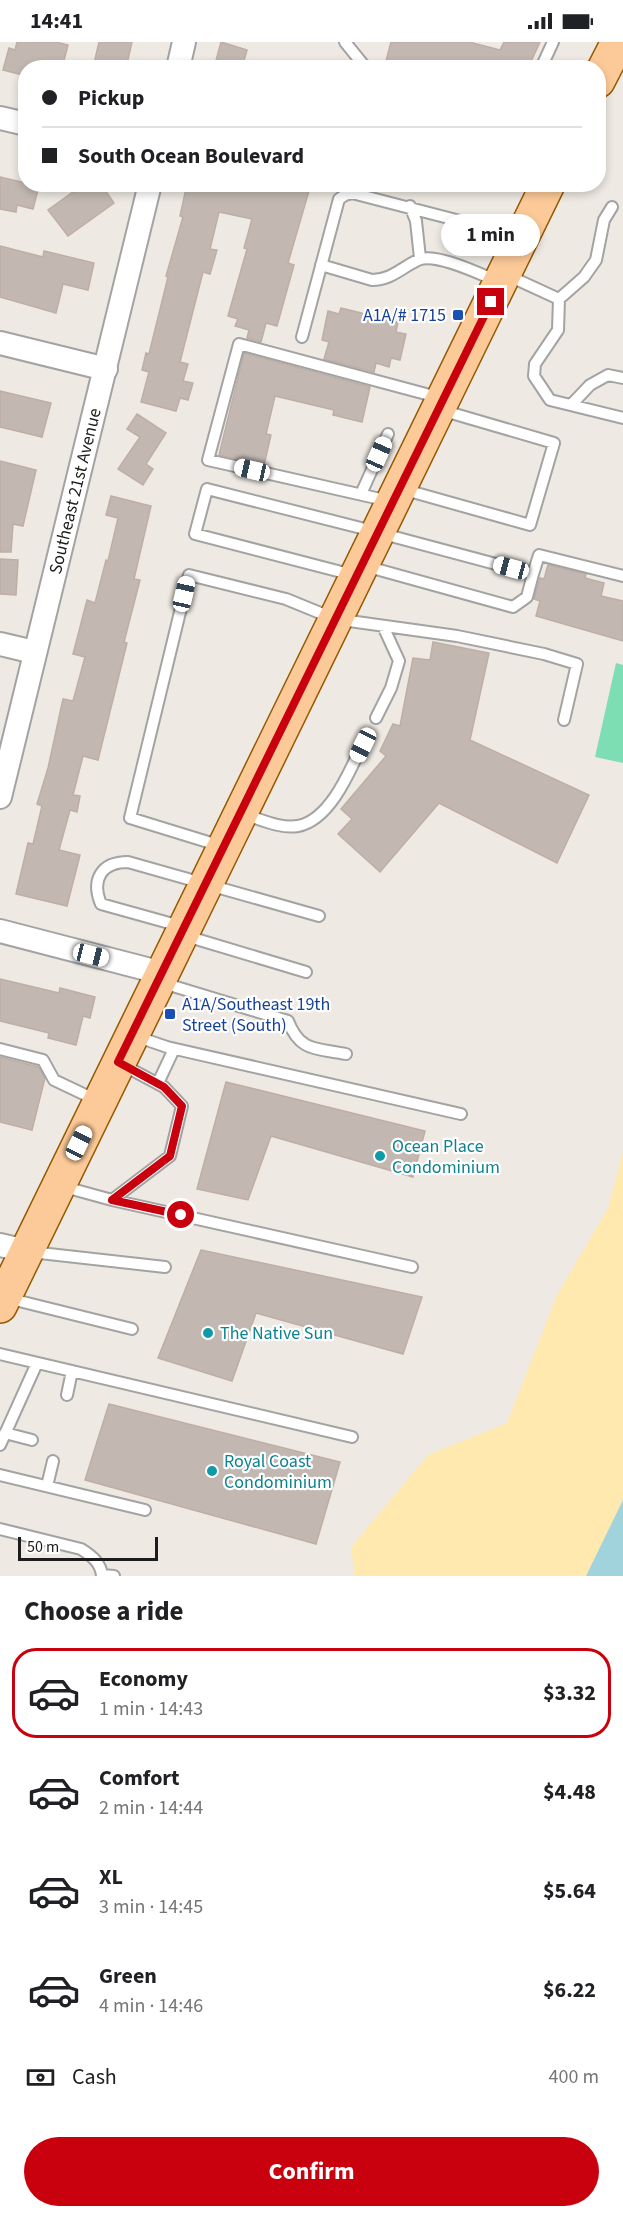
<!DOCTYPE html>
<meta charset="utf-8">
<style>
:root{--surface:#fff;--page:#f6f6f6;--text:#202124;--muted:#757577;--line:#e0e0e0;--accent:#c9000d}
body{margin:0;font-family:"Source Sans 3",sans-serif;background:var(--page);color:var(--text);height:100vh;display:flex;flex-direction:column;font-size:22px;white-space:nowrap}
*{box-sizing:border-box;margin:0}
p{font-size:20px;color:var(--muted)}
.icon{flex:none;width:33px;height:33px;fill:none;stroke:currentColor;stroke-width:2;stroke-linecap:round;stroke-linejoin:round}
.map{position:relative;height:1534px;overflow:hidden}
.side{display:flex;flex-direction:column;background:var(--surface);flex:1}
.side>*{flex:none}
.hud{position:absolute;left:18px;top:18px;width:588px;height:132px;border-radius:24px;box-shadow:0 3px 9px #0003;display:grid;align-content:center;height:132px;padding:0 24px;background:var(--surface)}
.scale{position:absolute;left:18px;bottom:15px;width:140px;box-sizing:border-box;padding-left:6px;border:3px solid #1c1c1c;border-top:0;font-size:16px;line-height:21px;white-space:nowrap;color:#1c1c1c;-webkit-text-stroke:4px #fff;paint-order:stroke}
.end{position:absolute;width:27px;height:27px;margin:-14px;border:8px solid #c9000d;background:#fff;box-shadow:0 0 0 3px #fff}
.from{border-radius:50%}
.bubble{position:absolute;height:42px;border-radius:21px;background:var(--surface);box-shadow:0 3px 9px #0003;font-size:20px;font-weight:700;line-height:42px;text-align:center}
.car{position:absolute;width:18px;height:36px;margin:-18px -9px;border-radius:8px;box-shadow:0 0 4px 2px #0007;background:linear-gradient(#fff 24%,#345 0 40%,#fff 0 76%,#345 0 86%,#fff 0)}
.hud b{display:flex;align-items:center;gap:21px;height:57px;font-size:22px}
.hud b+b{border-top:2px solid var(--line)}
.hud i{width:15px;height:15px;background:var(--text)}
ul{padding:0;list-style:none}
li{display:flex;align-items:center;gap:18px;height:90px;margin:0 12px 9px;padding:0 12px;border:3px solid transparent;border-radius:24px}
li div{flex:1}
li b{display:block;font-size:22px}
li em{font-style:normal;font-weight:700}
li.on{border-color:var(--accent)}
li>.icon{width:54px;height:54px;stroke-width:1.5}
h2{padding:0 24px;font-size:27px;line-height:72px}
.pay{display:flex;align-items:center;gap:15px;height:66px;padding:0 24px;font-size:22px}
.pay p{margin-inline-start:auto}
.primary-button{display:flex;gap:12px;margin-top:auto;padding:12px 24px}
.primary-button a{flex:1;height:69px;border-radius:36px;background:var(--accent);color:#fff;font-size:24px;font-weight:700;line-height:69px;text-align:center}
.status{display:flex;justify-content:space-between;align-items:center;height:42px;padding:0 30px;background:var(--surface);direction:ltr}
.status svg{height:16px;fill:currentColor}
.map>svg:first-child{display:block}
.sand{fill:#ffe9af}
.pitch{fill:#7edeb3}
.water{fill:#a1d3dc}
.building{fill:#c2b8b1;stroke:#bfaea4;stroke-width:1.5}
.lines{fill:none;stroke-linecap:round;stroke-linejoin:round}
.lane-casing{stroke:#a3a3a3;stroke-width:14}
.street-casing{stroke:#a3a3a3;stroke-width:26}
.primary-casing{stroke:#955900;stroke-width:36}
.lane{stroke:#fff;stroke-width:10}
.street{stroke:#fff;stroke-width:22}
.primary{stroke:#fcca98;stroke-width:33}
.route{stroke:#c9000d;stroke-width:8}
.transit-dot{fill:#1a4fb4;stroke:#fff;stroke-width:2}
.culture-dot{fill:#0f9aa8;stroke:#fff;stroke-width:2}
.labels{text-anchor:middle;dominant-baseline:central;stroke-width:4.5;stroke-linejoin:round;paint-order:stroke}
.transit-label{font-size:18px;fill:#164399;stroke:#fff;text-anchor:end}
.street-label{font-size:18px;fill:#1c1c1c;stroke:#fff}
.culture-label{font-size:18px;fill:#0d838f;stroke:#fff;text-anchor:start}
</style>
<div class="status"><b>14:41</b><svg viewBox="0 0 49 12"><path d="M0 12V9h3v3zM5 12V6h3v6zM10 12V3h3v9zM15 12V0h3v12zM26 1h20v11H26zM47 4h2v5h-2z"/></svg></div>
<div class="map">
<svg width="623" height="1534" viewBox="0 0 623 1534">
<rect width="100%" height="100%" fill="#eee9e2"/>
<path class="sand" d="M623,1110V1458L586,1534H355L351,1505L428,1413L507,1381L557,1253L608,1166Z"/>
<path class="pitch" d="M616,621L623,623V721L595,715Z"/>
<path class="water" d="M623,1458V1534H586Z"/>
<path class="building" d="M17,0H56L68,3L62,26H26V34L3,28L9,6L15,8Z
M99,0H132L126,26H93Z
M221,0L247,8L242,26H214Z
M391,0H469L500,8L504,0H540L528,26H411L386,19Z
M0,135L26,141V142L39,144L33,167L17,163L16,170L0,167Z
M84,142H101L114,161L68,194L48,168Z
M187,142H311L288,221L294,223L277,284L266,281L261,300L247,296L249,288L235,284L238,277L228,274L247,207L244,206L252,177L219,170L210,207L217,208L210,232L203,230L180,320L188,322L183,339L193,341L188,358L180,356L176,369L141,360L149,330L142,328L146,311L149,312L168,235L166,234L183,175L180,174Z
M0,204L43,215L44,209L94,221L88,248L63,242L56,271L0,255Z
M341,266L398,280L396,290L406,292L400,318L391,316L389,325L376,321L374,330L324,317L329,300L322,298L328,269L339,272Z
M244,311L370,345L362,380L333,373L334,368L275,354L266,392L271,393L264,423L219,413Z
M0,349L51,361L42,395L0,385Z
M137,372L166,391L146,422L153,427L143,443L118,427L140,395L127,387Z
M0,419L36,428L23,484L13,482L11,510H0Z
M111,454L151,464L134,537L140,538L124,600L127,601L98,718L83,714L73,753L80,754L77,770L70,768L59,808L80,813L67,864L16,852L28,801L33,802L42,764L37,762L48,726L63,657L73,659L85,615L73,612L87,558L95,561L106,518L108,519L118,476L106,473Z
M0,517L18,518L16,553L0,552Z
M548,523L586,532L585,536L604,541L601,554L623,559V599L536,574L540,559L534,557L540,536L544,537Z
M433,600L489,611L470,698L589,753L557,821L439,761L380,830L338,792L352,777L341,767L386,714L380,709L393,682L400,684L413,616L430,618Z
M0,937L59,951L60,946L95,955L90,976L83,974L76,1003L48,996L49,991L0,979Z
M0,1015L38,1025L45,1036L32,1088L0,1080Z
M226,1040L425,1089L413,1135L271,1094L248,1158L197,1147Z
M201,1208L422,1255L403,1312L256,1271L232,1339L158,1316Z
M109,1362L340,1420L316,1502L85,1438Z"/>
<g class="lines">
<defs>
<path id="lane" d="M345,0L366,26
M541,26L553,0
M410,164L416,179L420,216
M321,223L372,238C391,238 401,226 418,218C435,210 480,232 497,239
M507,233L559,257L558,288L535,322L534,334L550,358L623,376
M559,257L584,235L596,218L604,178L612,165
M302,295L339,157L345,153L352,151L464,180
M571,363L590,343L608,333L623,336
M402,447L530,483L554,401L441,368
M361,452L388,392
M389,459L208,418L239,302L441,356
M533,532L539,513L623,534
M353,533L195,492L207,447L361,486L533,532L527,555L513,565L365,524
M376,676L391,646L399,619L383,584
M243,772C260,777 280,787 298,784C330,778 350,729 362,703
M221,804L130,776L189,533L286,557L335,577L457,594L544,612L577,622L564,678
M180,884L101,862C91,838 101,820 128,820L319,874
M186,894L306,930
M163,941L288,979C300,1010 316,1006 346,1012
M135,994L167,1005L461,1072
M0,1007L43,1018L54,1038L96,1058
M158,1041L174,1007
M61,1144L112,1158L170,1114L182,1064L164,1045L121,1022
M112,1158L412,1225
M31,1210L165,1225
M7,1256L132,1287
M0,1312L352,1395
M67,1353L72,1329
M5,1391L32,1398
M0,1403L37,1321
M0,1433L145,1468
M47,1444L53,1419
M0,1487L81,1507C92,1514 101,1521 102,1534
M102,1533L114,1534"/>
<g id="street">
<path d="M178,26L184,0"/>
<path d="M0,76L26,82"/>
<path d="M0,301L106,327"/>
<path d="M0,602L34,610"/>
<path id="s1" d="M0,755L150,142"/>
<path d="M0,889L162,931"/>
<path d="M0,1203L26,1209"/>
</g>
<path id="primary" d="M598,39L618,0
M0,1264L548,142"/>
</defs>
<use href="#lane" class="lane-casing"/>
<use href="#street" class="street-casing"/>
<use href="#primary" class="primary-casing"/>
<use href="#lane" class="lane"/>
<use href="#street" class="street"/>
<use href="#primary" class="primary"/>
</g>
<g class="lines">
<path class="route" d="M181,1173L112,1158L170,1114L182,1064L164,1045L118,1020L491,260"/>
</g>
<g class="transit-dot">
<rect x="452" y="267" width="12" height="12" rx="3"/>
<rect x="164" y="966" width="12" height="12" rx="3"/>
</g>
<g class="culture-dot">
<circle cx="380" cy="1114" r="6"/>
<circle cx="208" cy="1291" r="6"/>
<circle cx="212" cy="1429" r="6"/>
</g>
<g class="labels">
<g class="transit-label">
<text x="446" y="273">A1A/# 1715</text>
<text x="182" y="962" text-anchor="start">A1A/Southeast 19th<tspan x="182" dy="21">Street (South)</tspan></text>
</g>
<g class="street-label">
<text stroke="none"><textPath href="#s1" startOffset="315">Southeast 21st Avenue</textPath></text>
</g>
<g class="culture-label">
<text x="392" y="1104">Ocean Place<tspan x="392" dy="21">Condominium</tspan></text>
<text x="220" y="1291">The Native Sun</text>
<text x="224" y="1419">Royal Coast<tspan x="224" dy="21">Condominium</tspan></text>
</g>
</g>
</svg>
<div class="scale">50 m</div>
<i class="end from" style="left:181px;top:1173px"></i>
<i class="end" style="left:491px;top:260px"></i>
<div class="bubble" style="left:441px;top:172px;width:99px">1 min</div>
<i class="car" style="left:379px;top:412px;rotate:24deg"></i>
<i class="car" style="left:252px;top:428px;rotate:283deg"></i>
<i class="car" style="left:511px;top:526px;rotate:285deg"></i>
<i class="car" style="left:184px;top:552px;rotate:13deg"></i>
<i class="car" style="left:363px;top:703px;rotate:206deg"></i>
<i class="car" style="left:91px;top:913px;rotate:104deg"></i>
<i class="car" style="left:79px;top:1101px;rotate:26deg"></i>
<div class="hud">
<b><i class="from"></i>Pickup</b>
<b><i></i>South Ocean Boulevard</b>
</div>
</div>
<section class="side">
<h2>Choose a ride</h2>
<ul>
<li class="on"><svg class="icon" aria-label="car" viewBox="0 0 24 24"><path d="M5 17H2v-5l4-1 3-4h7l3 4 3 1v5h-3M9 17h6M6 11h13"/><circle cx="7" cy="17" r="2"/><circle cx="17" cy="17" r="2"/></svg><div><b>Economy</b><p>1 min · 14:43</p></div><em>$3.32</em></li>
<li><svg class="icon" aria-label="car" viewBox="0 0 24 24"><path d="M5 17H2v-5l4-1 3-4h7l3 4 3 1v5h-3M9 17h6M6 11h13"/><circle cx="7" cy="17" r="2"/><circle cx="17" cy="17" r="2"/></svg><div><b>Comfort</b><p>2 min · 14:44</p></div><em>$4.48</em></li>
<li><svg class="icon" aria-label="car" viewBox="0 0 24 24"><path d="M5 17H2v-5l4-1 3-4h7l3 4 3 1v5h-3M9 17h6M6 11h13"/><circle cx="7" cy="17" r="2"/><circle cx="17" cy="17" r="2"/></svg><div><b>XL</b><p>3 min · 14:45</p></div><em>$5.64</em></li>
<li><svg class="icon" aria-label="car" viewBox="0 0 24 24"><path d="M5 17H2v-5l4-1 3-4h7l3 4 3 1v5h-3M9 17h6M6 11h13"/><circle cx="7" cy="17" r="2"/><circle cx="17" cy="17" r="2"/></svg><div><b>Green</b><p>4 min · 14:46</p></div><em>$6.22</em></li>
</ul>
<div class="pay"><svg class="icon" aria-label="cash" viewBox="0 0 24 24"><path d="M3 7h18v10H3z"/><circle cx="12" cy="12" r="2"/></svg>Cash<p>400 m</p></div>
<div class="primary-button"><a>Confirm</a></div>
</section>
